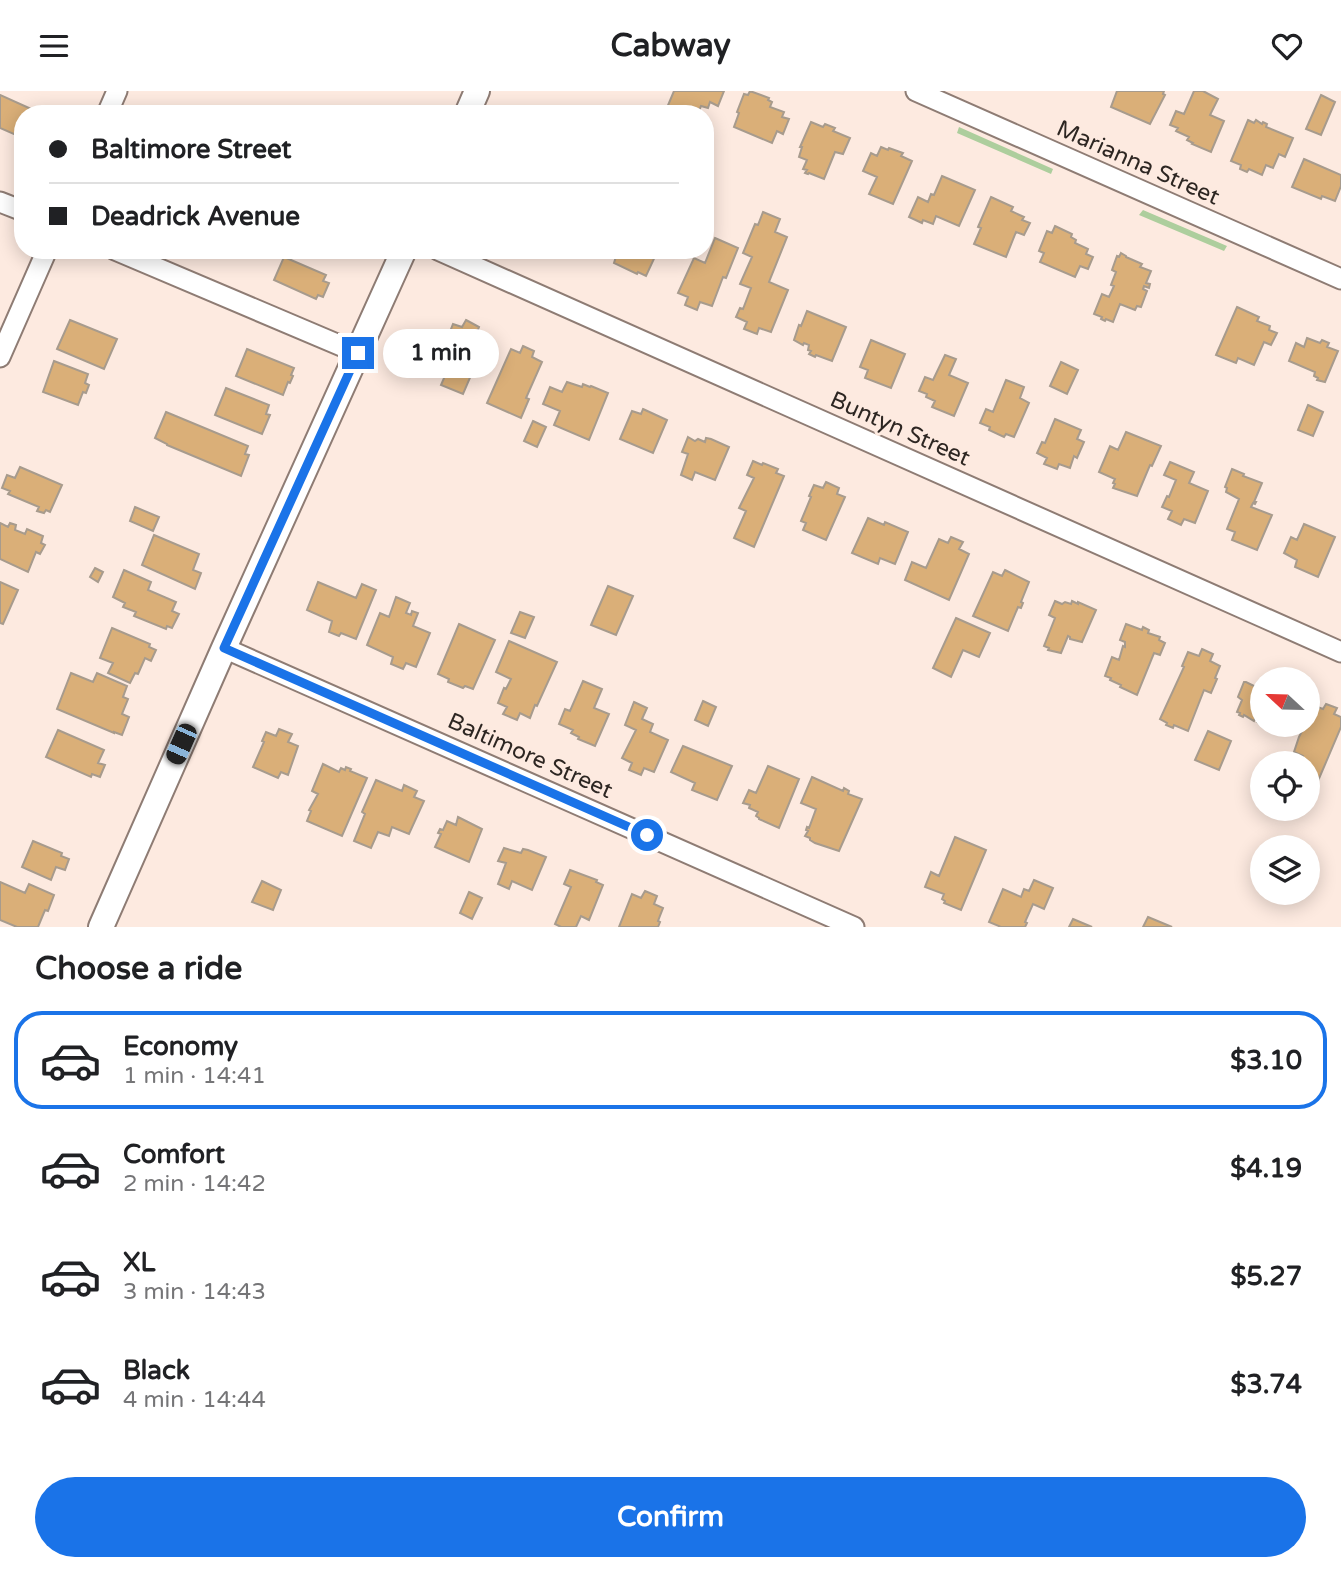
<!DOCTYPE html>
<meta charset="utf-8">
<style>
:root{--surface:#fff;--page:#f2f2f2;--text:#202124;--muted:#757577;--line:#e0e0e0;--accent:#1a73e8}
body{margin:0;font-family:"Varela Round",sans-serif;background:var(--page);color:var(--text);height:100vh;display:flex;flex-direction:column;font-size:26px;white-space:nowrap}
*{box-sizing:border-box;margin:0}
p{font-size:23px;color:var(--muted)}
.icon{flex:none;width:38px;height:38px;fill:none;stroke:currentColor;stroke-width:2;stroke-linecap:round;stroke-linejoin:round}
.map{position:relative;height:836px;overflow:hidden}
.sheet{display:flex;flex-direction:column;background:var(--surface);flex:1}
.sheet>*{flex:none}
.guide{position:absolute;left:14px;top:14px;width:700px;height:154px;border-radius:28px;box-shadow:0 4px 18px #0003;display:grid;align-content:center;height:154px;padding:0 35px;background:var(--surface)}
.needle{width:46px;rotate:292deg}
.fabs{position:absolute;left:1250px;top:576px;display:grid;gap:14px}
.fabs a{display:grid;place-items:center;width:70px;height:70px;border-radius:50%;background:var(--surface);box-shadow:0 4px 18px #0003;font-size:35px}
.end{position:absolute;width:32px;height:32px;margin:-16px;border:9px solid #1a73e8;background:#fff;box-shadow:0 0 0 4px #fff}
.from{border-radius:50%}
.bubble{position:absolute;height:49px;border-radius:24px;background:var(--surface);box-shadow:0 4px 18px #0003;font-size:23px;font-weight:800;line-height:49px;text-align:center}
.car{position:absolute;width:21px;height:42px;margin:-21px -10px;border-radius:9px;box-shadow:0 0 5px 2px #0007;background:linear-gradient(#222 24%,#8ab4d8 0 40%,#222 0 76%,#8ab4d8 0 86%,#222 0)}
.guide b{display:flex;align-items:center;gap:24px;height:66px;font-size:26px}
.guide b+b{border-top:2px solid var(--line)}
.guide i{width:18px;height:18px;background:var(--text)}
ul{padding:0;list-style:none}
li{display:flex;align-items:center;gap:21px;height:98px;margin:0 14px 10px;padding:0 21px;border:4px solid transparent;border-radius:28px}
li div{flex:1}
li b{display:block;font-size:26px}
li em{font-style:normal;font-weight:800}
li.active{border-color:var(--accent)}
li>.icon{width:63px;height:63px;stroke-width:1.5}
h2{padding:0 35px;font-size:32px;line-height:84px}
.action{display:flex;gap:14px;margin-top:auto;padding:14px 35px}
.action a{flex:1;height:80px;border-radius:42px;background:var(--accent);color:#fff;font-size:28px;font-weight:800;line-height:80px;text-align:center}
header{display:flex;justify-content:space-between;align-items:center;height:91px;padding:0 35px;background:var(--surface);font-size:32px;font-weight:800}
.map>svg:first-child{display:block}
.green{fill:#adce9d}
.building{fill:#daaf78;stroke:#a79b8d;stroke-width:2}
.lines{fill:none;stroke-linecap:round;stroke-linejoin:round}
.minor-casing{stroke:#8e7c74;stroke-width:23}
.tertiary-casing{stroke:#8e7c74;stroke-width:28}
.minor{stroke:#fff;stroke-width:19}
.tertiary{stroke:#fff;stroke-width:24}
.route{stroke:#1a73e8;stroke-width:9}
.labels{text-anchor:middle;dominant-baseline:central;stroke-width:6;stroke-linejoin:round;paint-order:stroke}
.street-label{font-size:23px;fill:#2d2622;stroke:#fdeae0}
</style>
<header><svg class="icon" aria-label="menu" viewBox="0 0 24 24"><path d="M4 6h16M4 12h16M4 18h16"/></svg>Cabway<svg class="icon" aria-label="heart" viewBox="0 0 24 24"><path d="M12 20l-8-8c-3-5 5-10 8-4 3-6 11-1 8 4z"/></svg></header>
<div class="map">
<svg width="1341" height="836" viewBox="0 0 1341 836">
<rect width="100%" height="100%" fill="#fdeae0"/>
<path class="green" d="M959,36L1053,78L1051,83L957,42Z
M1143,119L1227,155L1224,160L1139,124Z"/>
<path class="building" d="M674,0H724L718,15L710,11L708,17L701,15L698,23H675L666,19Z
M750,0L769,7L768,9L772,11L770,16L784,21L782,26L789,28L783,43L777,40L772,52L734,36L739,22L737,21L744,3L748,4Z
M1117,0H1164L1163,3L1165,4L1150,33L1111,16Z
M1194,0H1203L1218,8L1210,24L1224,30L1211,61L1192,53L1193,52L1187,49L1189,46L1176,40L1178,37L1170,34L1176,20L1184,23Z
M0,4L40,22L23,23V47L0,37Z
M1321,4L1335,11L1321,44L1306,38Z
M1248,29L1254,32L1256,29L1262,33L1263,31L1267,33L1266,36L1293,47L1285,66L1279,63L1273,77L1266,74L1262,84L1249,78L1247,81L1240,78L1241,74L1231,70Z
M811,31L823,36L825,33L835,37L833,40L850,47L843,63L835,61L824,88L809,82L808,83L805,82L807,79L803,78L807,69L799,66L802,56H800Z
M881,56L888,59L889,57L903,62L901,65L912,70L893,113L869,103L877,86L863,80L871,62L877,65Z
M1304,68L1341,84V95L1335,110L1322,105L1321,108L1292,96Z
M942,85L975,99L959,135L936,125L933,133L923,129L922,132L909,126L918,106L928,111L931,103L934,104Z
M991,106L1013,116L1011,120L1024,126L1022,129L1030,132L1024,144L1016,141L1006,166L974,153L981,137L978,136Z
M763,121L780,128L775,141L787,146L769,191L788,199L771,241L759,237L757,243L744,238L747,231L736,226L740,217L743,218L751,197L740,193L752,166L743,162L755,133L758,134Z
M1055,135L1072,143L1071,146L1076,149L1075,152L1088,158L1086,163L1093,166L1088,178L1080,175L1075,186L1040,171L1044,162L1039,160L1047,140L1052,142Z
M715,147L738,157L726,187L723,186L712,215L700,211L697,219L685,214L688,206L678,202L694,167L705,172Z
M618,159L627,160L658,159L646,185L638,181L637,183L614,172Z
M1121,162L1126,165V166L1142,173L1140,176L1151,180L1146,192L1150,193L1149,197L1144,195L1143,198L1147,200L1141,216L1137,215L1135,219L1120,213L1113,231L1106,228L1105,230L1101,228L1102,226L1094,223L1102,203L1109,206L1114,195L1111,194L1116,181L1112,179L1117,165L1119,166Z
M284,166L326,184L323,190L329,192L323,206L318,204L316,208L274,189Z
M1237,216L1259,226L1257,230L1270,235L1269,239L1277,242L1271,254L1264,251L1254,274L1238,267L1236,272L1216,264Z
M807,220L846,236L832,270L816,264L815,266L809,263L811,260L808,259L809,254L804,252L803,254L794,249L799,234L801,235Z
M70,229L117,248L104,278L57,258Z
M466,229L479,236L476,244L484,247L479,261H481L463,303L441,294L448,278L437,274L453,233L462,236Z
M1307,247L1320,252L1322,249L1329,252L1327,256L1338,260L1325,291L1317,289L1318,287L1314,285L1315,281L1289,270L1296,252L1304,256Z
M871,249L905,263L891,297L865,287L868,279L860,276Z
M523,255L534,260L532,266L542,271L526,307L529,308L521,327L487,312L511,258L520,262Z
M247,258L294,277L291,284L293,285L290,292L288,291L283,304L236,285Z
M945,264L956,268L949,284L968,292L954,325L932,316L935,310L926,306L927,303L919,300L925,286L933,289Z
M54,270L88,283L85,292L89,294L86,302L83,301L78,314L43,301Z
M1061,271L1078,279L1067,303L1050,295Z
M1006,289L1024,296L1020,307L1029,312L1014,346L1006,343L1004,346L989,339L990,336L980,332L986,318L993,321Z
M567,291L582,296L583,293L590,296L591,295L608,302L589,349L554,334L560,320L543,313L550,296L562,301Z
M226,297L269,314L266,323L270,324L262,343L215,324Z
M1308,314L1323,321L1313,345L1298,339Z
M643,318L667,329L653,362L620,348L632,320L641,323Z
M166,321L248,355L245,363L249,364L241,385L167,354V353L155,347Z
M1055,328L1081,339L1077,348L1084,351L1077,367L1074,365L1070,377L1059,373L1057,378L1044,373L1047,367L1037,362L1042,351L1045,352Z
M533,330L546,336L537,356L524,350Z
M1126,341L1161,355L1152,375L1150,374L1137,405L1113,397L1115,393L1113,392L1115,388L1099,381L1110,355L1118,359Z
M688,346L695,350L698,348L705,351L706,347L711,348L729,356L715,389L695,381L692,389L681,384L688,363L682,361Z
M753,370L762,374L763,372L778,378L776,382L784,385L754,456L734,447L746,420L739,417L754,387L747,384Z
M1170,371L1194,381L1189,392L1208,400L1195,432L1184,428L1181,434L1168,428L1172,420L1162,416L1167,405L1169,406L1176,389L1164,384Z
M20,376L62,394L50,421L46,419L44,422L37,420L39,416L8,403L10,400L2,397L7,384L15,387Z
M1232,378L1244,383L1243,385L1262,392L1254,411H1256L1255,413L1253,412L1251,416L1272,424L1257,459L1232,449L1235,441L1227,438L1239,408L1226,401L1227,397L1225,396Z
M826,391L839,397L837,403L845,406L826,449L803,439L806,432L801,430L811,406L809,405L814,394L823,397Z
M135,416L159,426L153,440L130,430Z
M868,427L884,434L885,431L908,441L895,473L880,467L878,473L852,462Z
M0,432L8,436L10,432L16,434L15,439L25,443L27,438L43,445L41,452L45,454L40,463L36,461L28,481L0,468Z
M1304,433L1335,446L1318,486L1295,476L1297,469L1284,462L1291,446L1297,449Z
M154,444L199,463L193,479L201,482L195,498L142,474Z
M951,446L963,451L959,458L969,463L949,509L905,489L912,471L926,477L939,448L948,452Z
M95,477L103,481L98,491L90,486Z
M124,479L151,491L148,499L176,511L172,520L179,523L172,537L167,535L166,538L134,525L136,521L123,516L125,512L113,506Z
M1005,479L1029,491L1021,511L1023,512L1021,517L1018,516L1008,540L973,525L993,481L1002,485Z
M0,491L18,499L3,533L0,532Z
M318,491L356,507L362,493L376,499L356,548L341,542L339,545L329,541L332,530L307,519Z
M608,495L633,505L616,544L591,534Z
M396,506L410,512L406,522L411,524L412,520L418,522L413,535L430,542L416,576L406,572L403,578L391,573L393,566L367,554L380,522L389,526Z
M1055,510L1062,513L1065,511L1071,513L1072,510L1078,513V511L1096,519L1082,551L1070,548V546L1068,545L1061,562L1048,559L1049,557L1044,555L1055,527L1049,524Z
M520,521L534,526L525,547L511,542Z
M956,527L990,542L979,566L963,559L951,586L933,577Z
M459,533L495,549L473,598L465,595L463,597L448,591L449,588L438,583Z
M1126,533L1142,539L1143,536L1149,539L1148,542L1160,546L1159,549L1165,552L1160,564L1154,562L1137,604L1120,596L1121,594L1110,589L1111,587L1105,585L1112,566L1119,569L1123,555L1125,556V551L1120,549Z
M112,537L150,553L149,556L156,559L151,570L145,567L138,583L135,582L130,592L108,582L113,572L100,567Z
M509,550L557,571L537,615L535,614L530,627L520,622L517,629L503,623L507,616L498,612L504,597L506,598L511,588L496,581Z
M1202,558L1213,563L1210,570L1220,575L1215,587L1217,588L1211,602L1204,599L1188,640L1174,634L1173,637L1166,634L1167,632L1160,628L1184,576L1182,575L1188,561L1199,565Z
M71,582L93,591L97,582L127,595L123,606L128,608L122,623L129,626L122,644L114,641V642L57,618Z
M583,590L602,598L594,617L609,623L595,655L578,648L579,646L571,642L573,639L559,633L565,618L570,620Z
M1244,591H1246L1254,595L1258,596L1259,594L1262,595L1261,633L1257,631L1258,629L1255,628L1254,630L1244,624L1243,626L1239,624L1240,622L1237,621L1242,609L1238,606Z
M703,610L716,616L708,635L695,629Z
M634,611L647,617L642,628L653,633L650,641L668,649L654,681L644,677L641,684L629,679L632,672L622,667L636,639L625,634Z
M1326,613L1337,617L1334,623L1341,626V636L1318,690L1307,685V672H1300L1303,665L1294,661L1299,646L1305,634H1307V624L1312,614L1323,618Z
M279,638L292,643L288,651L298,655L288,684L281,681L278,687L253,676L264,651L262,650L266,641L276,645Z
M58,639L104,659L98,672L105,674L100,686L92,683L91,686L46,666Z
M1208,640L1231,650L1219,679L1195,669Z
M683,655L732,675L717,709L692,699L695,692L671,681Z
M323,673L339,681L341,677L345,679L346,676L351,678L350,680L367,687L342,745L307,730L311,720L309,719L318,703L312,700Z
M768,675L799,688L779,737L759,728V727L756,725L758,721L749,717L750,714L743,712L749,699L756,702Z
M812,686L843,700L844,697L849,700L848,703L862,708L839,760L815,752L810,749V747L805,745L808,740L806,739L807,736L809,737L816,718L801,712Z
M376,689L402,700L404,694L417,700L414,706L424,710L409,743L392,736L389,745L378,741L371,757L354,750L365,723L362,721Z
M458,726L482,738L469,771L435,756L441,743L438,742L440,738L443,739L447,730L456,734Z
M955,746L986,759L961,819L944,812L945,810L942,808L944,803L925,796L931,781L939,785Z
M33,750L62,762L61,765L69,768L65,779L56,776L51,789L22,776Z
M504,757L521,762L523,758L528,759L546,766L532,799L512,790L509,798L498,793L506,772L498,770Z
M570,779L597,789L596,791L603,794L589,829L581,825L576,836H561L555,833L571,796L564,793Z
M1034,789L1053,797L1044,818L1033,813L1025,831L1027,832L1025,836H998L999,835L989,831L1003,798L1021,806L1024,798L1029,800Z
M262,790L281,799L273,819L252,811Z
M0,791L25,802L29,793L54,804L48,820L45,819L38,836H17L0,829Z
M645,800L657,805L654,813L663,817L658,830L660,831L658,836H619L632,803L641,807Z
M469,801L482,807L472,828L460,822Z
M1148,826L1172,836H1143Z
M1073,828L1092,836H1069Z"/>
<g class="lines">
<defs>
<path id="minor" d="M916,0L1341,188
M107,23L117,0
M0,111L23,120
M115,159L358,262
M438,159L1341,561
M0,266L47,159
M224,557L854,836"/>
<path id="tertiary" d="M467,23L477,0
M101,836L224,557L404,159"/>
</defs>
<use href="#minor" class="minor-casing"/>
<use href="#tertiary" class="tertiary-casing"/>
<use href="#minor" class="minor"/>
<use href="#tertiary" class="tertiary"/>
</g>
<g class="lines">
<path class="route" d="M358,262L224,557L647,744"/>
</g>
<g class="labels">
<g class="street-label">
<text transform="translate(1138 72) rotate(24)">Marianna Street</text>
<text transform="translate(900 338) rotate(24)">Buntyn Street</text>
<text transform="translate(530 665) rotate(24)">Baltimore Street</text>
</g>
</g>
</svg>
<div class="fabs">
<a><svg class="needle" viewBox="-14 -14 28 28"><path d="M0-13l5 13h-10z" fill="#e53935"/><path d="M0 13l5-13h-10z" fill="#757577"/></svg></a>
<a><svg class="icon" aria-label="locate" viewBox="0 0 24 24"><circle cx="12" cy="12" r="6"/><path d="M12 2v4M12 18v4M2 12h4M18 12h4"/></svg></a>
<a><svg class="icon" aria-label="layers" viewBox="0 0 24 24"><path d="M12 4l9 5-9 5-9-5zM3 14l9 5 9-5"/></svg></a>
</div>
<i class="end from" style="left:647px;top:744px"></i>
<i class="end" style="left:358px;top:262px"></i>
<div class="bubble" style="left:383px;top:238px;width:116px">1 min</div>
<i class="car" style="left:181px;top:653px;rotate:204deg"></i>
<div class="guide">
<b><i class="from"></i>Baltimore Street</b>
<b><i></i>Deadrick Avenue</b>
</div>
</div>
<section class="sheet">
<h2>Choose a ride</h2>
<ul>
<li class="active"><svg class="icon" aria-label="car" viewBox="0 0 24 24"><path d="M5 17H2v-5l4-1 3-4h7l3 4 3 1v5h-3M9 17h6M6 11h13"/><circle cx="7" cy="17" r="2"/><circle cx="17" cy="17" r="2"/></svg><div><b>Economy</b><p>1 min · 14:41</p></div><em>$3.10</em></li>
<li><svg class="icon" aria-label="car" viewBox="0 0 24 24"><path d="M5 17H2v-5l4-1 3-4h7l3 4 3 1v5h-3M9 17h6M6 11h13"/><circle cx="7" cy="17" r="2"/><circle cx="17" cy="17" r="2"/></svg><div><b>Comfort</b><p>2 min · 14:42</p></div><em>$4.19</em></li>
<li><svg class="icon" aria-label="car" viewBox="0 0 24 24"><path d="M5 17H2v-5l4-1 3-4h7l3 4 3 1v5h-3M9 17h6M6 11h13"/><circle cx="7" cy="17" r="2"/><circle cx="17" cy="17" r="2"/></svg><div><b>XL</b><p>3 min · 14:43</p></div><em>$5.27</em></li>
<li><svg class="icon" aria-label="car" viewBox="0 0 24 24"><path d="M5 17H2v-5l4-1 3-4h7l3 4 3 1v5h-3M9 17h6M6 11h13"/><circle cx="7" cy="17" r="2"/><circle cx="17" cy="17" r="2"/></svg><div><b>Black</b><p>4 min · 14:44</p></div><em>$3.74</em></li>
</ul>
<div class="action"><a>Confirm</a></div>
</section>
